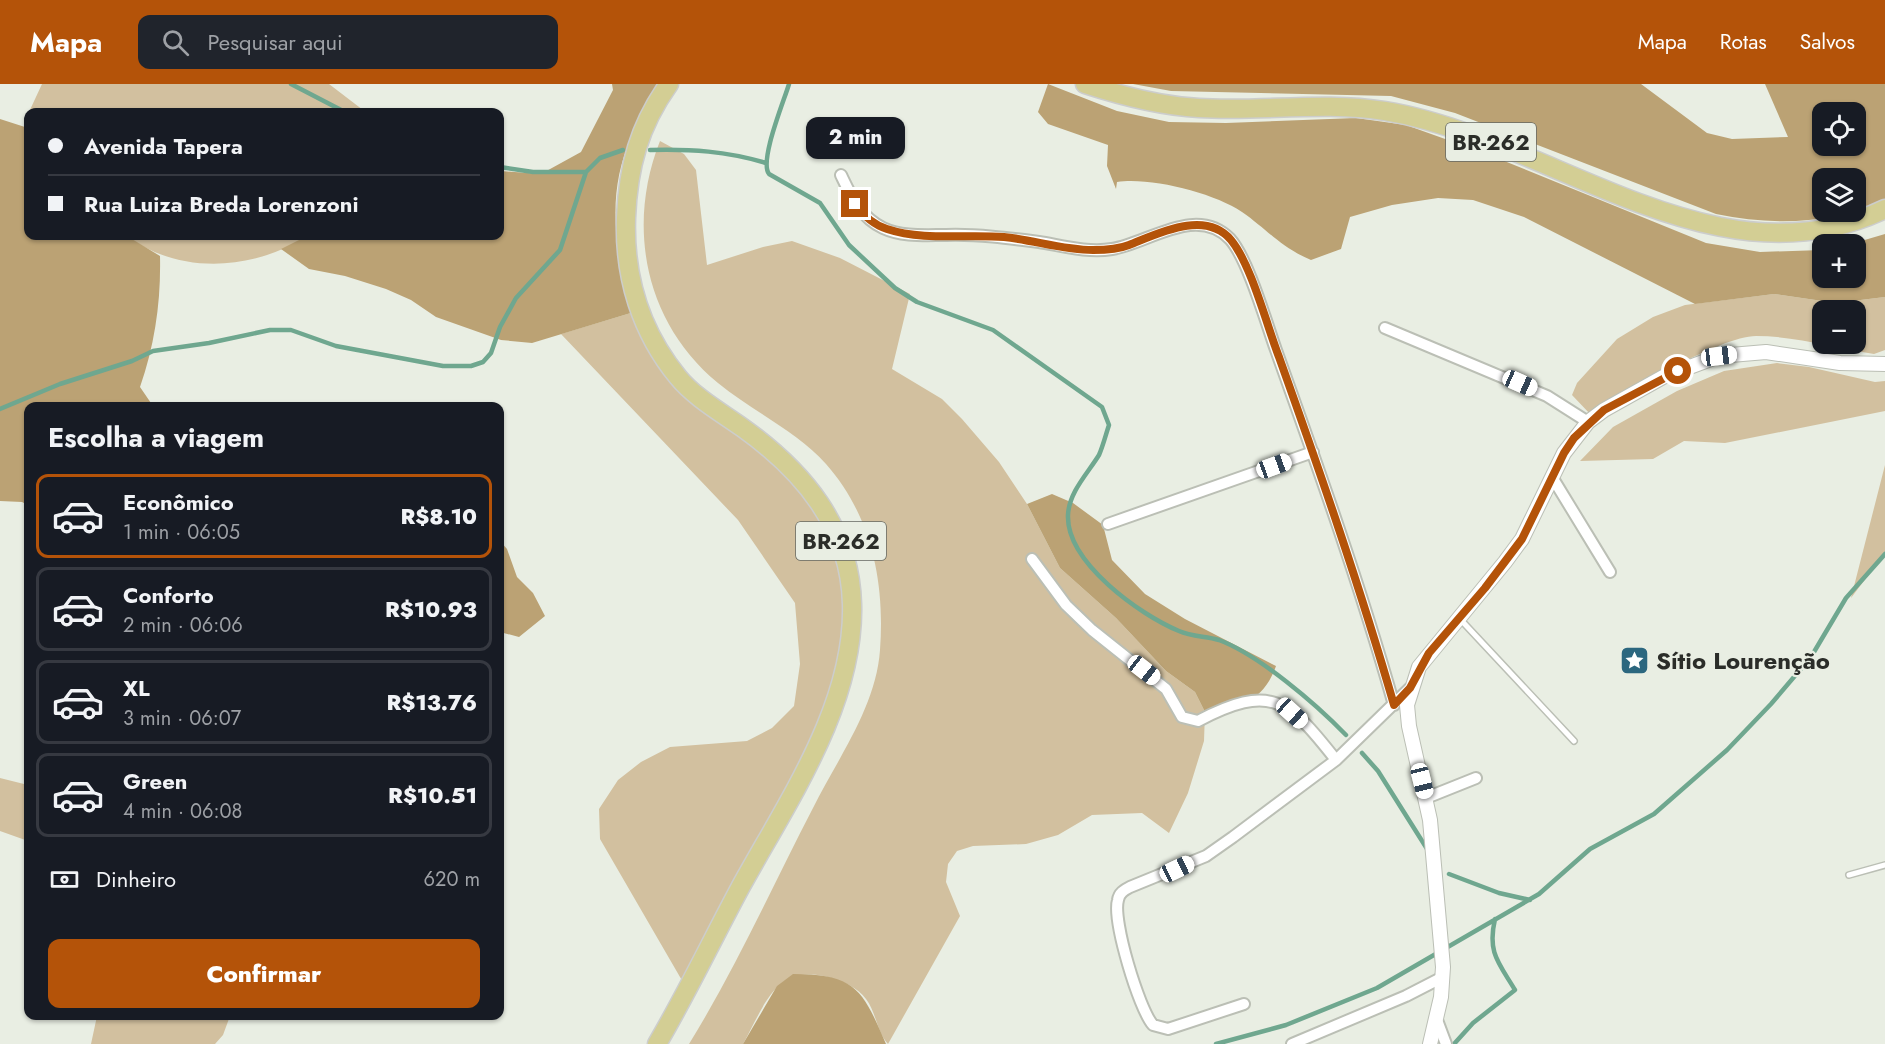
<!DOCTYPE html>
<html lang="pt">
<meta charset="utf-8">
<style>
:root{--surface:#171b24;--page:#20242c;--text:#f1f3f6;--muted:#9ea1a6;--line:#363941;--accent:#b45309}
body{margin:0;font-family:Jost,sans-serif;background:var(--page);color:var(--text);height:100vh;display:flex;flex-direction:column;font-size:22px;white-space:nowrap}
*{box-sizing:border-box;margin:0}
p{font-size:20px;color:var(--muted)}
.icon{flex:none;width:33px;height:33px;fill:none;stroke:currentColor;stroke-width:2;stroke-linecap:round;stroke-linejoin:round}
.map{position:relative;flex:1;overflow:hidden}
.sheet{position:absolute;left:24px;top:318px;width:480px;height:618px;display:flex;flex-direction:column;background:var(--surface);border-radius:12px;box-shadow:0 2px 4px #0004}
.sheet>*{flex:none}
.hud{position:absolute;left:24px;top:24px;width:480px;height:132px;border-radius:12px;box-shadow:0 2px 4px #0004;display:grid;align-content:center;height:132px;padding:0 24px;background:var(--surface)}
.buttons{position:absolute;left:1812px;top:18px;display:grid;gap:12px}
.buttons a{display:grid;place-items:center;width:54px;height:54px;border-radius:12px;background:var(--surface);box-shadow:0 2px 4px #0004;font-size:30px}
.end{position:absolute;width:27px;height:27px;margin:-14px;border:8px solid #b45309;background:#fff;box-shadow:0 0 0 3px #fff}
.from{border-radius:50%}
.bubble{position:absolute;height:42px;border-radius:12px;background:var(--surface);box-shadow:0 2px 4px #0004;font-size:20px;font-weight:800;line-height:42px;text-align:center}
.car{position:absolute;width:18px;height:36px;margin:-18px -9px;border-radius:8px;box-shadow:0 0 4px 2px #0007;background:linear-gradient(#fff 24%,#345 0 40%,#fff 0 76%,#345 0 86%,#fff 0)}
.hud b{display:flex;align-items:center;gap:21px;height:57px;font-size:22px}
.hud b+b{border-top:2px solid var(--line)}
.hud i{width:15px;height:15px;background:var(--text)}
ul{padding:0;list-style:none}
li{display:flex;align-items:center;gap:18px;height:84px;margin:0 12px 9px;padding:0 12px;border:3px solid var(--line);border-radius:12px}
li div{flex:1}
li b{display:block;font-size:22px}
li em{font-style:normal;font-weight:800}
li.on{border-color:var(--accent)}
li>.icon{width:54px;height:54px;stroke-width:1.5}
h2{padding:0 24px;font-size:27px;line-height:72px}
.pay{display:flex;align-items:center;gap:15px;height:66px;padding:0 24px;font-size:22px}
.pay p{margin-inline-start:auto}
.action{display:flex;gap:12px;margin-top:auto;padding:12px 24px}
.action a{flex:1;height:69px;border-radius:12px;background:var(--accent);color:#fff;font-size:24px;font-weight:800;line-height:69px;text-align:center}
header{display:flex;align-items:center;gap:36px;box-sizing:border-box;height:84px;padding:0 30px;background:var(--accent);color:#fff}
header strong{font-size:28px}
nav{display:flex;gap:33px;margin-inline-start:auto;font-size:21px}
.search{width:420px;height:54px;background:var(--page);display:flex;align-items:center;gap:15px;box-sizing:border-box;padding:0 21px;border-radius:12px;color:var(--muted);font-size:22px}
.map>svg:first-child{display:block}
.green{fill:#d2c09f;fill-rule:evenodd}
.forest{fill:#bba274;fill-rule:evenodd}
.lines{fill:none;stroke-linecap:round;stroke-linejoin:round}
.stream{stroke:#6fa78f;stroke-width:4.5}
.service-casing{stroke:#bbbfb5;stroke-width:8}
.minor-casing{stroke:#bbbfb5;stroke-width:14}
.tertiary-casing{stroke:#bbbfb5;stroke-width:16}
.trunk-casing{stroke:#cccdcc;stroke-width:21}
.service{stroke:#fff;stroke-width:5}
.minor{stroke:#fff;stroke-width:10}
.tertiary{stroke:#fff;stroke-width:14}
.trunk{stroke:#d3ce94;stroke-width:18}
.route{stroke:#b45309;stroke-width:8}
.labels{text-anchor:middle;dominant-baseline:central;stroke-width:4.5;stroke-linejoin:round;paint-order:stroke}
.shield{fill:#e9eee3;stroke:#646761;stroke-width:1.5}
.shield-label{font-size:22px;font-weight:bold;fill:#2b2d29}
.poi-label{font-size:24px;font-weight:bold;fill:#2b2d29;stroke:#e9eee3;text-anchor:start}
</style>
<header>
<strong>Mapa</strong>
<div class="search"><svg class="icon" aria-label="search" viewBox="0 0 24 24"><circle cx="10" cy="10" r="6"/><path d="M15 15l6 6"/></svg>Pesquisar aqui</div>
<nav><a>Mapa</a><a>Rotas</a><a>Salvos</a></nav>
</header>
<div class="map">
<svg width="1885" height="960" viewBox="0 0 1885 960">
<rect width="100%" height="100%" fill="#e9eee3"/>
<path class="green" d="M42,0H329L363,26L361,28H29Z
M660,57L684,70L696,86L707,181L763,163L792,157L840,174L910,210L892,285L942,315L962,335L999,378L1027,420L1060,484L1116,534L1166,587L1195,608L1205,628L1204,657L1188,709L1169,749L1142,729L1092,731L1058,751L1026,760L973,762L957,767L948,780L946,798L960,832L888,960C877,948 876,928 866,915C857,903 844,898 831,894C776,877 765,921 743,960H689C736,884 772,803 813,724C838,674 876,623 880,566C885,499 872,432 826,380C797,347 752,327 718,299C645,239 626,143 660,57Z
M127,152H307C253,187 179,191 127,152Z
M1774,210L1836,219L1885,213V266L1874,270C1836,264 1795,252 1756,252C1720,252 1624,310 1591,331L1572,311L1577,299L1617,255L1653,233L1685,221ZM1822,226H1856V260H1822Z
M634,228L650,259L794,385L837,446L853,575L691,912L600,755L599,725L618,696L641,678L670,663L747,657L772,644L794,622L800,580L795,519L738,436L561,250Z
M1777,279L1809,283L1875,298L1885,297V327L1725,359L1684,357L1653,375L1580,377L1613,343L1677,307L1724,287Z
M1885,381V469L1851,514Z
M0,694L28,701V757L0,747Z
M97,932H230L223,951L215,960H91Z"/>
<path class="forest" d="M612,0H661C651,17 640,34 632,52C605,109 615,171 634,228L532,259L501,256L436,233L411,216L386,205L345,192L309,185L281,165L307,152H500V87L541,90L581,68L613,6Z
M1048,0L1117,27L1169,38L1226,39L1356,34L1406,41L1487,70L1706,159L1760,168L1822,166V194H1856V160H1851L1885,150V213L1836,219L1774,210L1695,220L1524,133L1473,116L1438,114L1392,121L1350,133L1341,165L1311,176C1280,163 1268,146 1242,128C1214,109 1151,93 1117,98L1116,105L1107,82L1108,61L1048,40L1038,28Z
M1133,0H1641L1707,49L1732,55L1788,53L1765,0H1885V117C1829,140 1775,142 1716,130L1455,29L1391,12L1171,7ZM1822,28H1856V62H1822ZM1822,94H1856V128H1822Z
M0,35L28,44V152H127L160,172C161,217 155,260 140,303L153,322H28V421L22,418L0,417Z
M1052,410L1073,419L1103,441L1112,476L1145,510L1185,535L1276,582C1263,618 1240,623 1205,628L1195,608L1166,587L1116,534L1060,484L1027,420Z
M500,457L507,465L517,493L533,509L545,532L519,553L500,548Z
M793,890C857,890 863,907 886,960H743L777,902Z"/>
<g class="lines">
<path class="stream" d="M291,0L345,28
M789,0C784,17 759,77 769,90L820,119L849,161L895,204L917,218L993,246L1102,323L1109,341C1106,350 1103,362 1099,371C1088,389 1069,408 1068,431C1066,478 1140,531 1179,547C1192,553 1206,552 1219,556C1259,571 1316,620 1346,651
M650,66C691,65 726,67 766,79
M500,83L533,88H586
M0,325L60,300L132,277L153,267L209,259L270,246H291L336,262L443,282H471L483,278L491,269L500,243L516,214L560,166L586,88L600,74L623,66
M1362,669L1378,687L1429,768
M1449,790L1499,809L1530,816
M1216,960L1286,941L1377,904L1539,810L1590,765L1654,730L1727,666L1771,620L1811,573L1846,514L1885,470
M1454,960L1473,939L1515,906C1499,879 1487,869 1495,835"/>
<defs>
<path id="service" d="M1460,535L1574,657
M1849,791L1885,781"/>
<path id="minor" d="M841,91C851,112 860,133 883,144C902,153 925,151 946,151C977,150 1008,154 1039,158C1063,162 1088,169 1112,165C1147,160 1196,120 1230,155C1248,175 1266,238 1276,266C1318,383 1360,501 1394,621
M1385,244L1547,312L1588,338
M1552,393L1610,488
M1108,440L1313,368
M1032,475L1066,521L1092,546L1166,605L1182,633L1198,637C1271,599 1288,615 1336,676
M1426,714L1476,694
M1244,920L1168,945L1153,941C1139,925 1112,836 1118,816C1119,809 1124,806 1130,803L1206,772L1233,753L1336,676L1410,604
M1437,936L1446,960
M1292,960L1406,912L1443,893"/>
<path id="tertiary" d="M1430,960L1441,913L1443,883L1430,736L1409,642L1407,621L1419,583L1505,478L1522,455L1564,369L1588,338L1604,326L1663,293L1719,272L1766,268L1840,279L1885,280"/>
<path id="trunk" d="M1085,0C1122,12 1160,22 1199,24C1261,28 1323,17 1385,27C1550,54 1715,207 1885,125
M657,960C687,909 712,856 740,804C787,718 855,621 852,520C850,442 803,387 743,344C722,329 694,313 678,293C641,248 624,193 626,134C628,83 639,42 669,0"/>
</defs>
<use href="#service" class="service-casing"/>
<use href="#minor" class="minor-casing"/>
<use href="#tertiary" class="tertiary-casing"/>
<use href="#trunk" class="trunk-casing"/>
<use href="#service" class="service"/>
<use href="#minor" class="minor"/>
<use href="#tertiary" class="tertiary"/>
<use href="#trunk" class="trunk"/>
</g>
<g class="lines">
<path class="route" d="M855,120C863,131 874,141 887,145C923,157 966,150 1004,153C1034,156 1063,166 1093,166C1105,166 1119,165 1129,161C1157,150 1205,125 1231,156C1251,180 1267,242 1279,273C1320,388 1360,503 1394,621L1410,604L1429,569L1485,504L1522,455L1564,369L1574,354L1604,326L1678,287"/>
</g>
<defs>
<symbol id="sight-square" viewBox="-11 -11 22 22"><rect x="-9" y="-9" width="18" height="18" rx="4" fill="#2c677f" stroke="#e9eee3"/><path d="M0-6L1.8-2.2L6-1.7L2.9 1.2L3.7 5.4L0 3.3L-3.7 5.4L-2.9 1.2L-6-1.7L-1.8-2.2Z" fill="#fff"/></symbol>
</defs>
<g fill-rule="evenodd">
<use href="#sight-square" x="1618" y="560" width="33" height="33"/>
</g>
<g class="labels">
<g class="shield">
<rect x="1446" y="39" width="90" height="38" rx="4.5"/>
<rect x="796" y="438" width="90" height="38" rx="4.5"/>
</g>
<g class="shield-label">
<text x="1491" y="58">BR-262</text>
<text x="841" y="457">BR-262</text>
</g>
<g class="poi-label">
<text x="1656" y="576">Sítio Lourenção</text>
</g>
</g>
</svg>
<div class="buttons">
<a><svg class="icon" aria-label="locate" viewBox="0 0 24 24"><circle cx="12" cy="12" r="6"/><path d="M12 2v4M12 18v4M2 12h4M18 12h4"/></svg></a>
<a><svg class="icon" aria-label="layers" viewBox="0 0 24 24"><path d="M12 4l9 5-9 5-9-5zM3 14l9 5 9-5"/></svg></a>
<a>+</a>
<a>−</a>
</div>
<i class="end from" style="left:1678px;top:287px"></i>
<i class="end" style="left:855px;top:120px"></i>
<div class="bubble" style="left:806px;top:33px;width:99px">2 min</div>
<i class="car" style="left:1719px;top:272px;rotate:83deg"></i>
<i class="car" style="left:1520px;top:299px;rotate:114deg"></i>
<i class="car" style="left:1274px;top:382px;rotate:70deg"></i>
<i class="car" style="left:1144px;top:586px;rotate:128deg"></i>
<i class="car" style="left:1292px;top:629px;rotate:132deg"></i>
<i class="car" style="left:1422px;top:697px;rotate:166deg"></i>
<i class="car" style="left:1177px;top:785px;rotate:65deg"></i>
<div class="hud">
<b><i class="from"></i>Avenida Tapera</b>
<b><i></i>Rua Luiza Breda Lorenzoni</b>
</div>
<section class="sheet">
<h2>Escolha a viagem</h2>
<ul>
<li class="on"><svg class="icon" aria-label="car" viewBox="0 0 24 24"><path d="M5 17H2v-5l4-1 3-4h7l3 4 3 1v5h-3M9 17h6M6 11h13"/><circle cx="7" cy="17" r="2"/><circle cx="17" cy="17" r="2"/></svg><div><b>Econômico</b><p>1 min · 06:05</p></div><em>R$8.10</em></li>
<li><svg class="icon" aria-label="car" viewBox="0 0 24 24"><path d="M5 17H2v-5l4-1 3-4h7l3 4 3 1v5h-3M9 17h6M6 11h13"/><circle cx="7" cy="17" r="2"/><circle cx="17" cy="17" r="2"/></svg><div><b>Conforto</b><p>2 min · 06:06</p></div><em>R$10.93</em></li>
<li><svg class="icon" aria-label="car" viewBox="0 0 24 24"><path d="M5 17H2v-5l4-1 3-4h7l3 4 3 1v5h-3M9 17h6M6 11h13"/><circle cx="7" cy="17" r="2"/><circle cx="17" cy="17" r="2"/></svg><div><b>XL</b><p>3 min · 06:07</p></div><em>R$13.76</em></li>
<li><svg class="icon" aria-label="car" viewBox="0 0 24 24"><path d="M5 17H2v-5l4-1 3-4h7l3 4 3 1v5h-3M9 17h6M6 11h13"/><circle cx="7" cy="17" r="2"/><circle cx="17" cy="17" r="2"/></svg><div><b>Green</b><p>4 min · 06:08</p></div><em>R$10.51</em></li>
</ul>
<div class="pay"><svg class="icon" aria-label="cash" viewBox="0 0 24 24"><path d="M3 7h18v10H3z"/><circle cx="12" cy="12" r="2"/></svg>Dinheiro<p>620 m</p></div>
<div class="action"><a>Confirmar</a></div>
</section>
</div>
